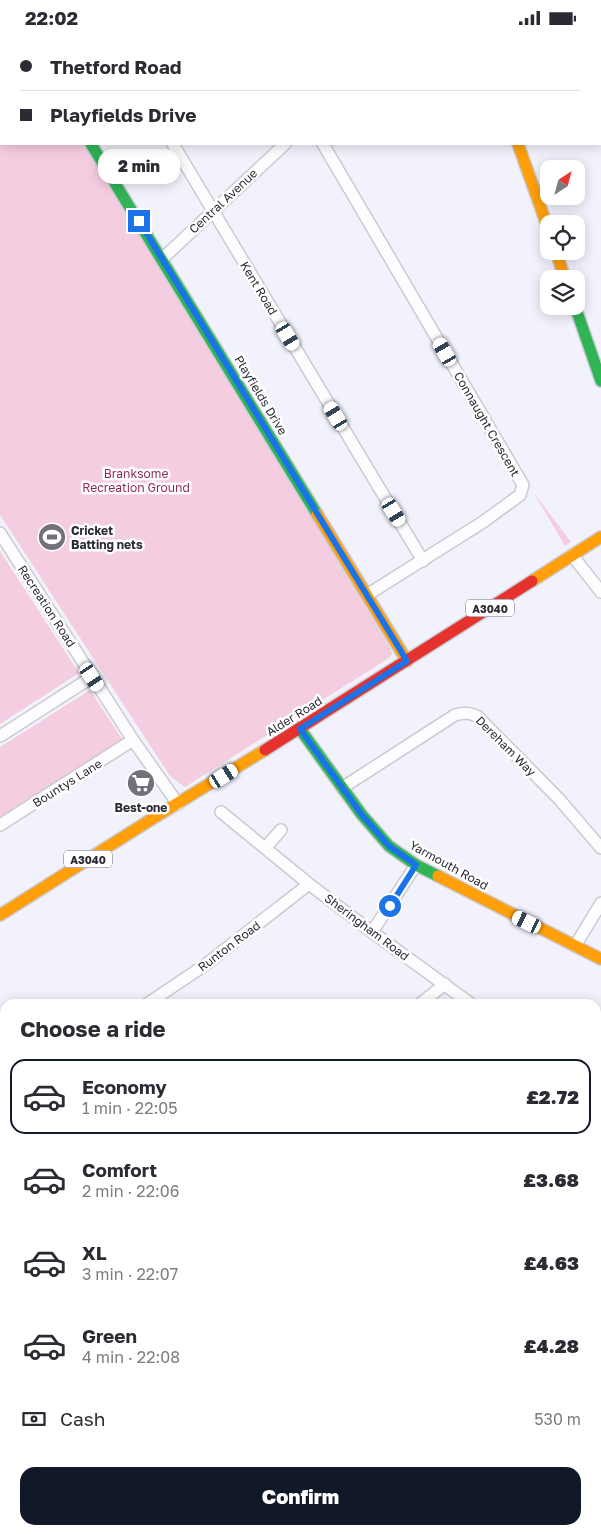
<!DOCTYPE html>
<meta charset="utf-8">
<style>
:root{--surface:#fff;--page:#f7f7f7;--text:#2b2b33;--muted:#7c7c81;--line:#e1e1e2;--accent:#111827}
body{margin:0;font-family:"Golos Text",sans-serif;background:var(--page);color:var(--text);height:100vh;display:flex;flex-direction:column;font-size:19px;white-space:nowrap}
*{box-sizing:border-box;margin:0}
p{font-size:16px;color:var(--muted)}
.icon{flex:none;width:28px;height:28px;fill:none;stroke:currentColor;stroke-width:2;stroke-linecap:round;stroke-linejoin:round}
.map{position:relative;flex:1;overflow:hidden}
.sheet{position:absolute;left:0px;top:964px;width:601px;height:536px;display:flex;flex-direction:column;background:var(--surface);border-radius:15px 15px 0 0;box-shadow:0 2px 12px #0003}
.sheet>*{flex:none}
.banner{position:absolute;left:0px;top:0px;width:601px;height:110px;box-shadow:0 2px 12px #0003;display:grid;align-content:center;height:110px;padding:0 20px;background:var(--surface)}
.needle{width:32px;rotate:36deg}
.tools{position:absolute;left:540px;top:125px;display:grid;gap:10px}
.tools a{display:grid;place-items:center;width:45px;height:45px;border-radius:10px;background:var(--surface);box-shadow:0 2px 12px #0003;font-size:25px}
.end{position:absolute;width:22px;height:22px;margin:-11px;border:6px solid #1a73e8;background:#fff;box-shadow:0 0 0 2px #fff}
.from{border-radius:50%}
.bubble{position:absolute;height:35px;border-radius:15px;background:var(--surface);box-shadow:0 2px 12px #0003;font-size:16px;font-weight:800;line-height:35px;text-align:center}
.car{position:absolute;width:15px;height:30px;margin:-15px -8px;border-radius:6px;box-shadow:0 0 4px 1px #0007;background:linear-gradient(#fff 24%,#345 0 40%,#fff 0 76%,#345 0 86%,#fff 0)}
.banner b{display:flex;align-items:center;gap:18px;height:48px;font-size:19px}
.banner b+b{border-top:1px solid var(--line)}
.banner i{width:12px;height:12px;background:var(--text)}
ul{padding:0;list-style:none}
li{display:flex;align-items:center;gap:15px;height:75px;margin:0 10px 8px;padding:0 10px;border:2px solid transparent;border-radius:15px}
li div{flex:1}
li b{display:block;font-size:19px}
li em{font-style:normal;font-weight:800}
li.on{border-color:var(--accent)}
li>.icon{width:45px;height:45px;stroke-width:1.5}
h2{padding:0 20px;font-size:22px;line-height:60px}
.pay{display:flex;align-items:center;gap:12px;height:55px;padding:0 20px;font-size:19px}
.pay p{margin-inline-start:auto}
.primary-button{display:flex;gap:10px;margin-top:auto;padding:10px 20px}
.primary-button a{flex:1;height:58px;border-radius:15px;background:var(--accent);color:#fff;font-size:20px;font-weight:800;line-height:58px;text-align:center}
.status{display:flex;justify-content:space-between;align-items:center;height:35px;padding:0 25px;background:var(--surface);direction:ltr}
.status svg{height:14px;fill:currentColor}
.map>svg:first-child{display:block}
.built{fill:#e3e3f3}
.green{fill:#f5cde0}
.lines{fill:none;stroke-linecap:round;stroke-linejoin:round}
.street-casing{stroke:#cacad3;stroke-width:14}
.fast-casing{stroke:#cacad3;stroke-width:14}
.slow-casing{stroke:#cacad3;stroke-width:14}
.jam-casing{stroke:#cacad3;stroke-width:14}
.street{stroke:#fdfdff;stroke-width:11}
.fast{stroke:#30b455;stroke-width:11}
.slow{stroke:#ff9f0a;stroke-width:11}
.jam{stroke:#e5322d;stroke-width:11}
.route{stroke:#1a73e8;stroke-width:6}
.labels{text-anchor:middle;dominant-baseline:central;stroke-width:5;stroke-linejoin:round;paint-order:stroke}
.shield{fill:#fff;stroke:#6b6b72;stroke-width:1}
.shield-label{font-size:11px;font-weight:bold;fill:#2b2b35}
.street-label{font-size:12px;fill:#2b2b35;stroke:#fff}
.park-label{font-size:12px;fill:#8f2b5b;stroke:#fff}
.poi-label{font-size:12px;font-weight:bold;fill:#2b2b35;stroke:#fff;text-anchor:start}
</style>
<div class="status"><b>22:02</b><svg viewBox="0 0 49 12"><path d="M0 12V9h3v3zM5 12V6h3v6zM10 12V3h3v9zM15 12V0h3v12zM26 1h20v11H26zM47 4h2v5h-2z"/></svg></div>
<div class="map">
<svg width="601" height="1499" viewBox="0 0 601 1499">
<rect width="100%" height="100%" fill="#f2f2fc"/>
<path class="built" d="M5,1155V1427L0,1430V1158Z"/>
<path class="green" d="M0,0L20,1H1V109H85L391,614L392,619L389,623L185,752L170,741L0,480Z
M534,458L571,507L565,511Z
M0,516L79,638L0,689Z
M90,655L124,707L0,786V712Z"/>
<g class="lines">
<defs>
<path id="street" d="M24,0V1
M108,0L109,1
M248,0V1
M401,1L402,0
M567,1L570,0
M173,109L423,526
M323,109L523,450L520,460L483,487L367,560
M162,224L285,109
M0,498L133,705L178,769
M572,520L601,557
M0,701L92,642
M342,753L455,680C464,678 470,677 478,682L559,764L601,813
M221,777L309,849L372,897L471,969
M0,790L133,705
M265,813L281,795
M372,897L416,830
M575,911L601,868
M147,969L205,930L309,849
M420,969L445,949
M0,1061L5,1058
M596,1211L601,1212
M0,1439L5,1436
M596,1467L601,1468
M103,1495L106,1499
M285,1499L289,1495
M486,1499L488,1495"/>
<path id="fast" d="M91,109L317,479
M575,271L601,346
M300,694L362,780L389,811L416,830L438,841"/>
<path id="slow" d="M518,109L549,196
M556,216L565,244
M317,479L407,626
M532,546L601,502
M438,841L601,924
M0,880L155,782L265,715"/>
<path id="jam" d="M480,0V1
M265,715L532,546"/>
</defs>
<use href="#street" class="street-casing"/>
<use href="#fast" class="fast-casing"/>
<use href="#slow" class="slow-casing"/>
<use href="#jam" class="jam-casing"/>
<use href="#street" class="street"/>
<use href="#fast" class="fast"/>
<use href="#slow" class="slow"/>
<use href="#jam" class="jam"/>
</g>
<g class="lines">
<path class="route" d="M139,186L407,626L300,694L362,780L389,811L416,830L390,871"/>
</g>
<defs>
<symbol id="stadium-disc" viewBox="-11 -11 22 22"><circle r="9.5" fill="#71717b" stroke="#fff"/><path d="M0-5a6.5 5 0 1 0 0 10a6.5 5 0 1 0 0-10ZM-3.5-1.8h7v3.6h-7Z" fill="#fff"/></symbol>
<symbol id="supermarket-disc" viewBox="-11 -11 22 22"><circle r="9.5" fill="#71717b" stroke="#fff"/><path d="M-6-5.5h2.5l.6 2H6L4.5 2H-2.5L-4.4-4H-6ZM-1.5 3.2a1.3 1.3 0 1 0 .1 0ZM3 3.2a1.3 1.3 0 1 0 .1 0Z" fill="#fff"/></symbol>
</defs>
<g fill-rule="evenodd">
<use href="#stadium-disc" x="36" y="486" width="32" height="32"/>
<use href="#supermarket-disc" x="125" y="732" width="32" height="32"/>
</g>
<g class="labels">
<g class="shield">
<rect x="466" y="564.5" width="48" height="17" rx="4"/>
<rect x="64" y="815.5" width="48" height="17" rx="4"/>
</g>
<g class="shield-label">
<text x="490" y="573">A3040</text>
<text x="88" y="824">A3040</text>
</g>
<g class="street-label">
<text transform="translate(223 166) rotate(-43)">Central Avenue</text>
<text transform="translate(259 253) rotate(59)">Kent Road</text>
<text transform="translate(261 360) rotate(59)">Playfields Drive</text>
<text transform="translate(487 389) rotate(60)">Connaught Crescent</text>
<text transform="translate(47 571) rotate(57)">Recreation Road</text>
<text transform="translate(294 681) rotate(-32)">Alder Road</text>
<text transform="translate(506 711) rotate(45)">Dereham Way</text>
<text transform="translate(67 748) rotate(-32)">Bountys Lane</text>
<text transform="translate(449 830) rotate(29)">Yarmouth Road</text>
<text transform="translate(367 892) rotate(37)">Sheringham Road</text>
<text transform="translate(229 911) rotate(-37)">Runton Road</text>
</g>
<g class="park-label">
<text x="136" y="438">Branksome<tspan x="136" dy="14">Recreation Ground</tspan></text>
</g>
<g class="poi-label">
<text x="71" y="495">Cricket<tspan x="71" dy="14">Batting nets</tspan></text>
<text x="141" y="772" text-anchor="middle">Best-one</text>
</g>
</g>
</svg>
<div class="tools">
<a><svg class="needle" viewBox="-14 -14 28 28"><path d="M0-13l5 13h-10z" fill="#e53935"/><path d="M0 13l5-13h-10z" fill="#7c7c81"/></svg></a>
<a><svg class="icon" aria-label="locate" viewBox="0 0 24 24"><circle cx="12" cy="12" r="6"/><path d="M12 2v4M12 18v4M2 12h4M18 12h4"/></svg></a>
<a><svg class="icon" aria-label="layers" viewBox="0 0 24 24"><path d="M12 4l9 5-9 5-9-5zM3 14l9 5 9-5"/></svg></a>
</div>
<i class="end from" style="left:390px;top:871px"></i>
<i class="end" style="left:139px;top:186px"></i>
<div class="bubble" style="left:98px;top:114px;width:82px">2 min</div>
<i class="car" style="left:288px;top:301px;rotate:149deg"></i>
<i class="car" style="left:445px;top:317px;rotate:330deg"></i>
<i class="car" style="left:336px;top:381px;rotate:329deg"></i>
<i class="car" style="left:394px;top:477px;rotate:149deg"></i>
<i class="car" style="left:92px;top:642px;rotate:147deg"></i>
<i class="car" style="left:224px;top:741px;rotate:58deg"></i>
<i class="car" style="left:527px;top:887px;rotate:296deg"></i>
<div class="banner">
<b><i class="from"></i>Thetford Road</b>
<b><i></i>Playfields Drive</b>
</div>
<section class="sheet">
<h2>Choose a ride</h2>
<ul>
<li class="on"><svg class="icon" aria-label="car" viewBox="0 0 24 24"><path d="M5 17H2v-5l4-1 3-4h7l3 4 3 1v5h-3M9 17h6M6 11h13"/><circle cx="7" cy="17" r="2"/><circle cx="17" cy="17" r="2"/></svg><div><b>Economy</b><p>1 min · 22:05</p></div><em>£2.72</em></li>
<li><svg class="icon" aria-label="car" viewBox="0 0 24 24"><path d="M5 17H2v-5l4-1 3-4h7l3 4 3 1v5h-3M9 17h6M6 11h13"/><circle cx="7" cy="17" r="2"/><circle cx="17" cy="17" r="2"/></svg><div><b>Comfort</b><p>2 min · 22:06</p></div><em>£3.68</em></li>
<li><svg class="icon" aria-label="car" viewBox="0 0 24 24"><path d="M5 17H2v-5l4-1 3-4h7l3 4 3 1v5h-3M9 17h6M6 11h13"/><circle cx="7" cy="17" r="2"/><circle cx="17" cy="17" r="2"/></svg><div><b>XL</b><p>3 min · 22:07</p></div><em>£4.63</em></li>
<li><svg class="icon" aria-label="car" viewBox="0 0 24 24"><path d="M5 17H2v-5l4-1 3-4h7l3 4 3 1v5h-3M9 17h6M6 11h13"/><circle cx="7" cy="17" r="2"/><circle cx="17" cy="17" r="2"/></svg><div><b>Green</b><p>4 min · 22:08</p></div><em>£4.28</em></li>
</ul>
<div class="pay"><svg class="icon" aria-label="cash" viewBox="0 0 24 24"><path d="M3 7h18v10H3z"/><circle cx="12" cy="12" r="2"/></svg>Cash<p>530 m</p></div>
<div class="primary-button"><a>Confirm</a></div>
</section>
</div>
